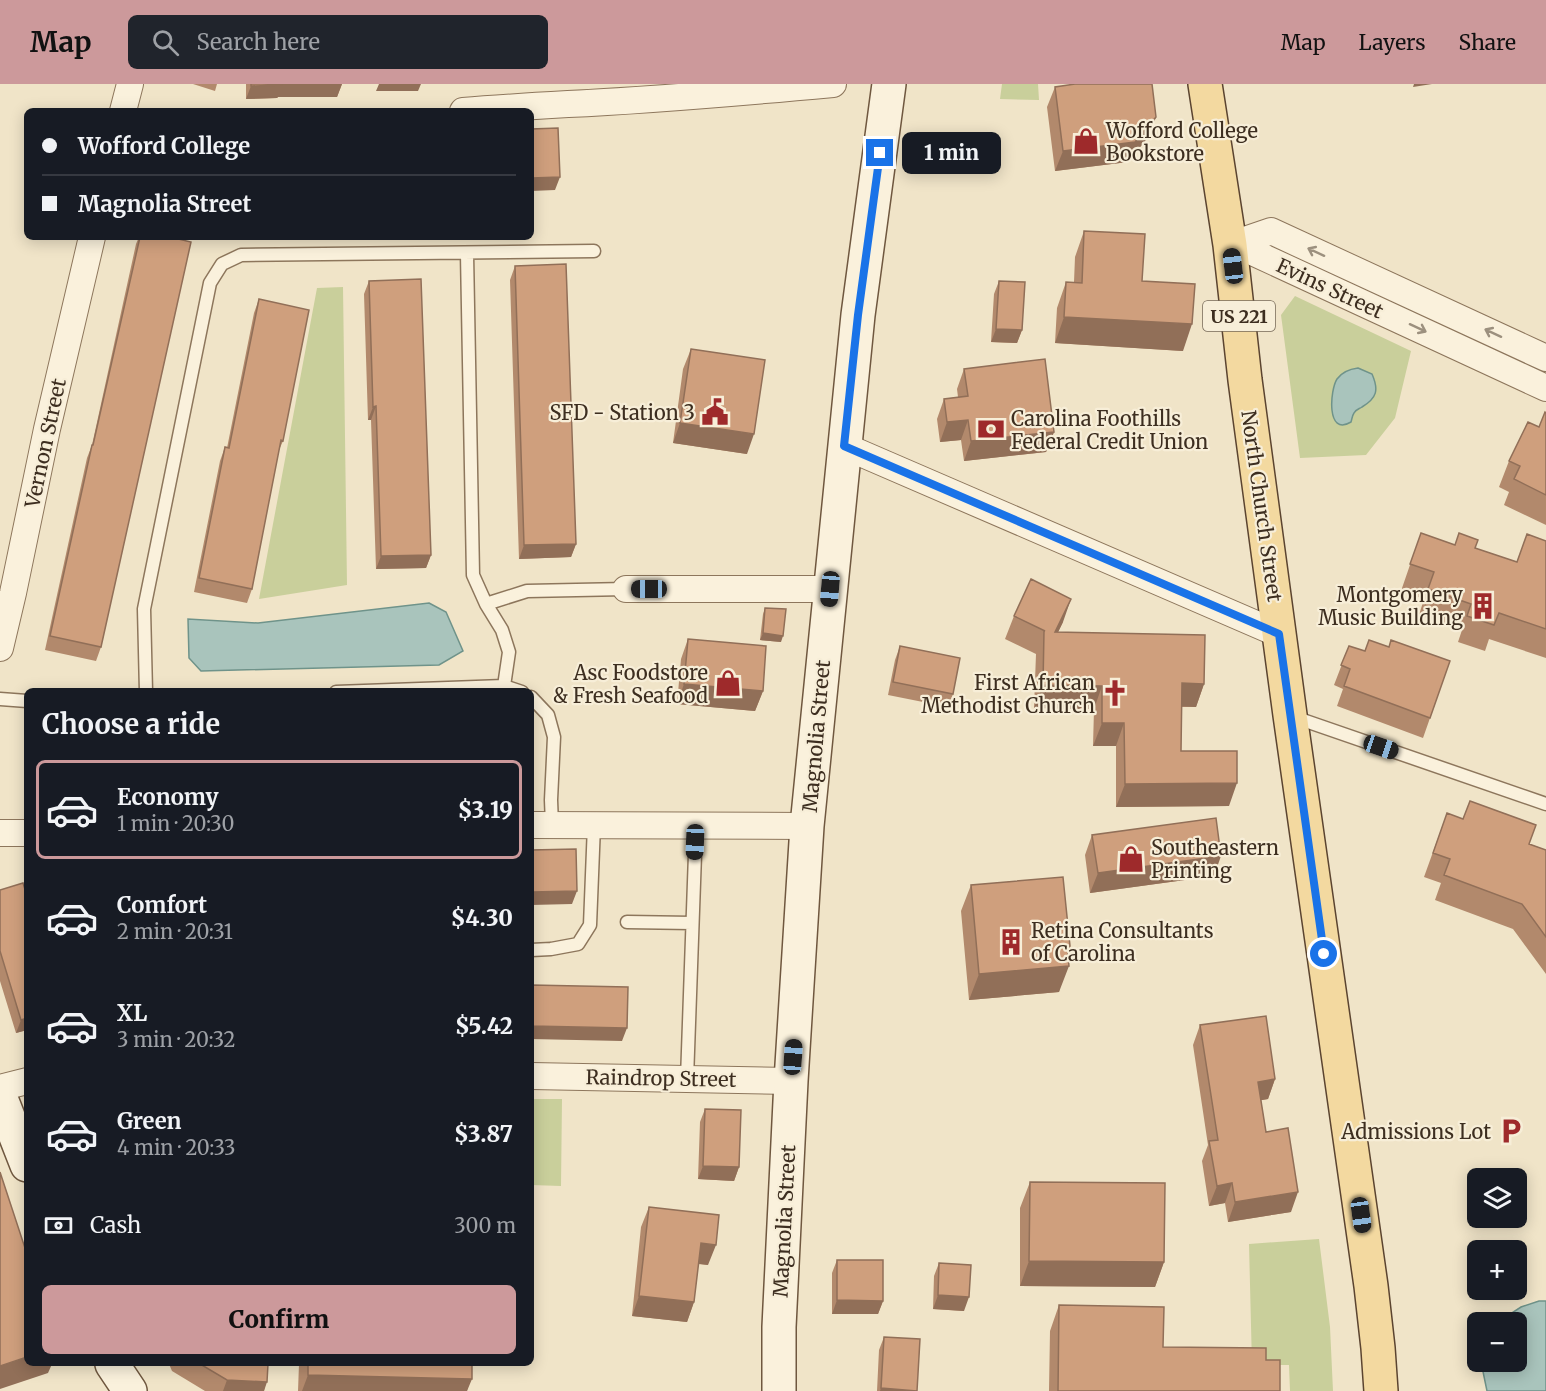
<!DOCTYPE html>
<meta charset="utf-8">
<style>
:root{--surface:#171b24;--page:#20242c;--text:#f1f3f6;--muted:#9ea1a6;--line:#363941;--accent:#cc999b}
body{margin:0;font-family:Merriweather,serif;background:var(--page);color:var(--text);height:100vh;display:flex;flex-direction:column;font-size:22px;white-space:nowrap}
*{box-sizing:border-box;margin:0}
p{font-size:20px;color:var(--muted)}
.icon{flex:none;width:33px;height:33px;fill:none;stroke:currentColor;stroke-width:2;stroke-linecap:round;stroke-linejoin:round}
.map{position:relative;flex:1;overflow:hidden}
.sheet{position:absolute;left:24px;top:604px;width:510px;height:678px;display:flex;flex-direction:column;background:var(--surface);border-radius:9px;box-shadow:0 3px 15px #0003}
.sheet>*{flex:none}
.top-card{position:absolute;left:24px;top:24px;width:510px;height:132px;border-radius:9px;box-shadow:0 3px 15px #0003;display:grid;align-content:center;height:132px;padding:0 18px;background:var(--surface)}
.buttons{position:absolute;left:1467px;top:1084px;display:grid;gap:12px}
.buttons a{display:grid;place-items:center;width:60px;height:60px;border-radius:9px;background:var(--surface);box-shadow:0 3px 15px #0003;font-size:30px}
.end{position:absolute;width:27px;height:27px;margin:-14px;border:8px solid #1a73e8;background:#fff;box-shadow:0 0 0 3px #fff}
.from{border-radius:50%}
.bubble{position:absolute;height:42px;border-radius:9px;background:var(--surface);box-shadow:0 3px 15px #0003;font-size:20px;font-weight:800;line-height:42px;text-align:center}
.car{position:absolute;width:18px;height:36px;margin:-18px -9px;border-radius:8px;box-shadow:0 0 4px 2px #0007;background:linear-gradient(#222 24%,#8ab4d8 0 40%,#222 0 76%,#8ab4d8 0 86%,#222 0)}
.top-card b{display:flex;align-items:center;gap:21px;height:57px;font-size:22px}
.top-card b+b{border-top:2px solid var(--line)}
.top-card i{width:15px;height:15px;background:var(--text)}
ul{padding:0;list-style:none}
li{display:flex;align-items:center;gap:18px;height:99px;margin:0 12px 9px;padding:0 6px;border:3px solid transparent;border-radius:9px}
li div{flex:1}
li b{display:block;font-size:22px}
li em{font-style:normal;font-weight:800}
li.active{border-color:var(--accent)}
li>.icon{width:54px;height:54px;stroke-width:1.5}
h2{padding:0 18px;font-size:27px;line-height:72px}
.pay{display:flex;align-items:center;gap:15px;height:66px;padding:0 18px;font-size:22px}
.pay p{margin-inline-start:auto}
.action{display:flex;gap:12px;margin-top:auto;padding:12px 18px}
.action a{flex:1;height:69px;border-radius:9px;background:var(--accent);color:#111;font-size:24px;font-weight:800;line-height:69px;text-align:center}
header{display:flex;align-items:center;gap:36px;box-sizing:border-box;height:84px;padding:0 30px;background:var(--accent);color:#111}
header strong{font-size:28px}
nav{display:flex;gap:33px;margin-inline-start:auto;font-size:21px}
.search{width:420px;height:54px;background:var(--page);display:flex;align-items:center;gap:15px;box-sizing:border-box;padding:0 21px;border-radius:9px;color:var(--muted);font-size:22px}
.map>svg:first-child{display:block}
.green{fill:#c9cf9b}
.water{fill:#a9c4bc;stroke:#6f938a;stroke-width:1.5}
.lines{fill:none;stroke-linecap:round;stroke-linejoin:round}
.lane-casing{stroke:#8d765c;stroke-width:15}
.street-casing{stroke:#8d765c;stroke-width:28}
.secondary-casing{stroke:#6f573f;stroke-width:36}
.primary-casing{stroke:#5b4430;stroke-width:36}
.lane{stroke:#faf1dc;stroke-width:12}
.street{stroke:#faf1dc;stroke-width:26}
.secondary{stroke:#faf1dc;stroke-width:33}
.primary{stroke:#f3d9a0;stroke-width:33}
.wall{fill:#b2896c}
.shaded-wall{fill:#916f58}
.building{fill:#cf9f7d;stroke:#916f58;stroke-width:1.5}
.oneway{stroke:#9c907e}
.route{stroke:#1a73e8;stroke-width:8}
.labels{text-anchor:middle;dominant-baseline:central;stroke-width:4.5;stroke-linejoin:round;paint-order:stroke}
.shield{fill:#f7eed8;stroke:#756857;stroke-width:1.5}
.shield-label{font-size:18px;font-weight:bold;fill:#3d2e20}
.poi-label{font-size:20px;fill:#3d2e20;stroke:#f7eed8;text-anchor:end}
.street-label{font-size:20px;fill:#3d2e20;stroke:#f7eed8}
</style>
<header>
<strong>Map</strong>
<div class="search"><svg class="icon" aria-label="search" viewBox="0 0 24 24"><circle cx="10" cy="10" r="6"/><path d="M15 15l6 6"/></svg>Search here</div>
<nav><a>Map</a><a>Layers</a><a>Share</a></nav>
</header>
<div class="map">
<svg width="1546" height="1307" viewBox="0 0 1546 1307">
<rect width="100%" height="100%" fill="#f0e4c8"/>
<path class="green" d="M1002,0H1038L1039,16L1000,15Z
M343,203L347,501L259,515L317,204Z
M1295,212L1411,267L1395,334L1366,371L1300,374L1281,231Z
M531,1015H562L561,1102L531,1101Z
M1319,1155L1330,1243L1333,1307H1290L1289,1281H1252L1249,1160Z"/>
<path class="water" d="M1358,284L1372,290C1379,306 1377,314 1362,323C1359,325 1356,325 1354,329C1352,332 1352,335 1351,338C1326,353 1330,306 1337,295C1342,288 1350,285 1358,284Z
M429,519L446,528L463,567L439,581L201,587L189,574L188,535L258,539Z
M1539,1217H1546V1307H1487L1481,1278H1516V1239H1499L1501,1236L1521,1223Z"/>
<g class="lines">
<defs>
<path id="lane" d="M467,170L473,491L486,520L502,546L509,568L504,602
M486,520L527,507L626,505
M146,608L144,525L210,199L222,180L241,171L594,167
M336,608L504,602L522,608
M531,613L548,631L554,653L551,716L552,741
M0,615L27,617
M1294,633L1546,720
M627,838L692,839
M531,866L551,865L578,860L590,841L594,741
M687,995L696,742"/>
<path id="street" d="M123,27L130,0
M463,27C498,24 533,22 568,20C656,16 745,8 833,0
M1230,161L1250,167L1546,304
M1230,161L1271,147L1546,274
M844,362L1279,550
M626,505H830
M0,564L13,509L47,345L92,153
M531,741L807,742
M0,749H27
M531,992L791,997
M0,1004L27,997"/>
<path id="secondary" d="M0,1012L27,1081
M112,1280L130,1307
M779,1307V1243L791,997L807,742L858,231L889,0"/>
<path id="primary" d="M1205,0L1230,161L1245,296L1290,631L1371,1202L1378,1264L1381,1307"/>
</defs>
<use href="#lane" class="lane-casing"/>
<use href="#street" class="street-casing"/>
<use href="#secondary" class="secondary-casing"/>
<use href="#primary" class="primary-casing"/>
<use href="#lane" class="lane"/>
<use href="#street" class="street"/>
<use href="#secondary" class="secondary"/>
<use href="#primary" class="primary"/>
</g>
<path class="wall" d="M193,0H217L215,7Z
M246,0H342L337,13H278L277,14L246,15Z
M1055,3L1149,52L1128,78L1055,87L1047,23Z
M1084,147L1142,197L1183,267L1055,259L1057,224L1066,198H1074L1075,173Z
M139,153H170L101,563L96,577L45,566L87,374L92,361L136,160Z
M515,182L576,460L571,473L519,475L510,196Z
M369,197L431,471L426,484L376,485L371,336H368L364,210Z
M999,197L1022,246L1017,259L991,258L994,210Z
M259,215L283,357L279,366L252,505L247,519L194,508L220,377L225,363L227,364L254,229Z
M691,265L747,370L673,359L683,285Z
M964,285L1054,348L1046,368L964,377L961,356L940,358L937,335L944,315L958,313L957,305Z
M1546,329V441L1504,421L1509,408L1499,403L1509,377L1539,343Z
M1421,449L1455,461L1475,464L1517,478L1527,450L1546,457V574L1489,555L1485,567L1458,558L1462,546L1419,531L1424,515L1401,507Z
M765,524L781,558L760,556L763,530Z
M1014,532L1063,538L1058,548L1204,600L1196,623H1181V667L1229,722L1116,723V662H1093L1094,625L1034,624L1036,570L1005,555Z
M688,555L763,607L755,627L677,620L681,575Z
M900,562L953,610L948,623L888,611L895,576Z
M1349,562L1365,567L1389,563L1450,577L1423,654L1337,622L1343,605L1334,601Z
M1447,729L1546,766V890L1513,845L1435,816L1441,799L1424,793Z
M1092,751L1214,792L1090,809L1085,771Z
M971,801L1070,862L1067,869L1059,908L969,916L961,827Z
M0,806L27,946L16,949L0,897Z
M1200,941L1275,995L1268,1015L1261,1016L1266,1048L1291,1128L1228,1138L1225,1119L1209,1122L1202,1077L1208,1061L1193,961Z
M705,1025L739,1083L734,1097L698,1095L700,1038Z
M1030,1098L1164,1178L1155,1203L1020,1202V1124Z
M649,1123L708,1181L698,1180L694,1218L687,1238L632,1232L641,1143Z
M837,1176L883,1217L878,1230H832V1189Z
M939,1179L964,1227L933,1225L934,1192Z
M1059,1221L1163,1263L1266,1276L1280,1307H1049L1050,1247Z
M884,1253L917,1307H877L879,1266Z
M169,1280H268L264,1307H205L172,1287Z
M299,1280H472L467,1307H298Z"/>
<path class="shaded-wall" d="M282,0H342L337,13H278L277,14L246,15L251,2Z
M379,0H421L418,7H376Z
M1414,0H1432L1413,3Z
M1156,33L1149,52L1128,78L1055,87L1063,67Z
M560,93L555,106L531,107V94Z
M1064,233L1192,240L1183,267L1055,259Z
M996,245L1022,246L1017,259L991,258Z
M376,322L371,336H368L373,323Z
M968,336L961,356L940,358L947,338Z
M680,339L754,350L747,370L673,359Z
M1054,348L1046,368L964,377L971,357Z
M576,460L571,473L519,475L524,461Z
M431,471L426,484L376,485L381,472Z
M1071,515L1063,538L1047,571L1055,548Z
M763,549L783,552L781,558L760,556Z
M1182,599L1204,600L1196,623L1173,622Z
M684,600L763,607L755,627L677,620Z
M1043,601L1102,602L1094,625L1034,624Z
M1102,639H1124L1116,662H1093Z
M1237,699L1229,722L1116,723L1125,700Z
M1221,772L1214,792L1090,809L1098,789Z
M577,807L572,820L531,821V808Z
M1067,862H1070L1062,883L1069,882L1059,908L969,916L979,890Z
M27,934V946L16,949L21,936Z
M531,942L627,944L622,957L531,955Z
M1275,995L1268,1015L1251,1018L1258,998Z
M703,1082L739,1083L734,1097L698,1095Z
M1232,1099L1225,1119L1209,1122L1217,1102Z
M1298,1108L1291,1128L1228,1138L1235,1118Z
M701,1159L716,1161L708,1181L693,1179Z
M1029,1177L1164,1178L1155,1203L1020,1202Z
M938,1211L969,1213L964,1227L933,1225Z
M639,1212L694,1218L687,1238L632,1232Z
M837,1216L883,1217L878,1230H832Z
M27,1273V1280H52L48,1289L0,1305V1282Z
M308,1291L472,1295L467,1307H302Z
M227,1296L267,1298L264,1307H223Z
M881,1304L917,1307H880Z"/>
<path class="building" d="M251,0H282V1L251,2Z
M1075,0H1152L1156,33L1135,58L1063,67L1055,3Z
M558,44L560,93L531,94V45Z
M1084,147L1145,150L1142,197L1195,200L1192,240L1064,233L1066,198L1082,199Z
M140,153H170L191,158L101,563L50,552L92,361H93Z
M566,180L576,460L524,461L515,182Z
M421,195L431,471L381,472L376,322L373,323L369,197Z
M999,197L1025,198L1022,246L996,245Z
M259,215L309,226L283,357L281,356L252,505L199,494L225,363L229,364Z
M691,265L765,276L754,350L680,339Z
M1045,275L1054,348L971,357L968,336L947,338L944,315L968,312L964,285Z
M1545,328L1546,329V411L1514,395L1520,382L1509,377L1528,338L1539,343Z
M1421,449L1455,461L1459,449L1478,456L1475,464L1517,478L1527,450L1546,457V545L1499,529L1494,541L1467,532L1471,520L1428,505L1434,488L1410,480Z
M1031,495L1071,515L1055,548L1205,551L1204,600L1182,599L1181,667H1237V699L1125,700L1124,639H1102V602L1043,601L1044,547H1045L1014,532Z
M765,524L786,525L783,552L763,549Z
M688,555L766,562L763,607L684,600Z
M1369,556L1389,563L1391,556L1450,577L1430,634L1344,602L1350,585L1341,581L1349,562L1365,567Z
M900,562L960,574L953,610L893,598Z
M1470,717L1536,741L1529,760L1546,766V853L1522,820L1444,791L1450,775L1433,769L1447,729L1463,735Z
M1216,734L1221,772L1098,789L1092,751Z
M576,765L577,807L531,808V766Z
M1063,793L1070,862H1067L1069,882L979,890L971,801Z
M23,799L27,812V934L21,936L0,867V806Z
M531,901L628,903L627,944L531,942Z
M1266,932L1275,995L1258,998L1266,1048L1288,1044L1298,1108L1235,1118L1232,1099L1217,1102L1209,1057L1218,1056L1200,941Z
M705,1025L741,1026L739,1083L703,1082Z
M0,1088L27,1170V1273L0,1282Z
M1030,1098L1165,1099L1164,1178L1029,1177Z
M649,1123L719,1131L716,1161L701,1159L694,1218L639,1212Z
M837,1176H883V1217L837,1216Z
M939,1179L971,1181L969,1213L938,1211Z
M1059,1221L1164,1223L1163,1263L1266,1264V1276H1280V1307H1058Z
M884,1253L920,1255L917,1307L881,1304Z
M200,1280H268L267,1298L227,1296Z
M308,1280H472V1295L308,1291Z"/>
<defs><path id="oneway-shaft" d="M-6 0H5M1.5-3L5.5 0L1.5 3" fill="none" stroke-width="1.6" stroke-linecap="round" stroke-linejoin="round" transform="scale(1.5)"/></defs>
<g class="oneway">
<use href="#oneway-shaft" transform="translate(1316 168) rotate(-155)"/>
<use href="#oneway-shaft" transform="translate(1418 244) rotate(25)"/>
<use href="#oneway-shaft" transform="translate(1493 249) rotate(-155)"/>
</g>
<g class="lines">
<path class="route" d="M880,69L858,231L844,362L1279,550L1324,870"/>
</g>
<defs>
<symbol id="shop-bare" viewBox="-9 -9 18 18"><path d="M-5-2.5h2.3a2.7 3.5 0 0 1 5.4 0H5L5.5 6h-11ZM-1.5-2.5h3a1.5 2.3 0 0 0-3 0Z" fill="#9e2a2b" stroke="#f7eed8" stroke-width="2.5" paint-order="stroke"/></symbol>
<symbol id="civic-bare" viewBox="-9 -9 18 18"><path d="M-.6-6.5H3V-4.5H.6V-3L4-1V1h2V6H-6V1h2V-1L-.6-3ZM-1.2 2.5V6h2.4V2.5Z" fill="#9e2a2b" stroke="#f7eed8" stroke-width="2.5" paint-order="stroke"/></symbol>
<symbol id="bank-bare" viewBox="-9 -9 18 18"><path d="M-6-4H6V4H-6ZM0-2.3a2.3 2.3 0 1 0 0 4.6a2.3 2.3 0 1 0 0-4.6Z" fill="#9e2a2b" stroke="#f7eed8" stroke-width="2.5" paint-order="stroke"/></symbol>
<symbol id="building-bare" viewBox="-9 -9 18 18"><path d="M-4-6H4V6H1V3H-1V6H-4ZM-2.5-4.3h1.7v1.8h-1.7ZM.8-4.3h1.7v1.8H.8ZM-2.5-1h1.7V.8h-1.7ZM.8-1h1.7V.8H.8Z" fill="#9e2a2b" stroke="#f7eed8" stroke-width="2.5" paint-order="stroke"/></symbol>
<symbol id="church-bare" viewBox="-9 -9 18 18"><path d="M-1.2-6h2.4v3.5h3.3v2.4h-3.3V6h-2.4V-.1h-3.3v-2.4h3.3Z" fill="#9e2a2b" stroke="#f7eed8" stroke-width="2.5" paint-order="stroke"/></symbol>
<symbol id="parking-bare" viewBox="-9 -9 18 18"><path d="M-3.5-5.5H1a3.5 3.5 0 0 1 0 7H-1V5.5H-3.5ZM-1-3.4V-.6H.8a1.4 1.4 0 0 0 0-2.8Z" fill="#9e2a2b" stroke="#f7eed8" stroke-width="2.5" paint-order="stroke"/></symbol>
</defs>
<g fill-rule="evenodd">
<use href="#shop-bare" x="1067" y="38" width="38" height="38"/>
<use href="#civic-bare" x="696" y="309" width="38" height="38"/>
<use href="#bank-bare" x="972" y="326" width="38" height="38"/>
<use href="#building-bare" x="1464" y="503" width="38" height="38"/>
<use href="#shop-bare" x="709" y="580" width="38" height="38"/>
<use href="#church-bare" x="1096" y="590" width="38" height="38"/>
<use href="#shop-bare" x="1112" y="756" width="38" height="38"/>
<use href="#building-bare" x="992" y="839" width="38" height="38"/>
<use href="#parking-bare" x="1492" y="1028" width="38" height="38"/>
</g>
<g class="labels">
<rect class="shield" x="1203" y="217" width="72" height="30" rx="4.5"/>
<g class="shield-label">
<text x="1239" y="232">US 221</text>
</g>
<g class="poi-label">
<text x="1106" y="46" text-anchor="start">Wofford College<tspan x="1106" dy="23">Bookstore</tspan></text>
<text x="695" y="328">SFD - Station 3</text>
<text x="1011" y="334" text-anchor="start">Carolina Foothills<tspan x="1011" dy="23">Federal Credit Union</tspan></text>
<text x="1463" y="510">Montgomery<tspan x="1463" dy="23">Music Building</tspan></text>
<text x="708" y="588">Asc Foodstore<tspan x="708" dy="23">&amp; Fresh Seafood</tspan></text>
<text x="1095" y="598">First African<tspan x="1095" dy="23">Methodist Church</tspan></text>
<text x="1151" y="763" text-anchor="start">Southeastern<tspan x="1151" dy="23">Printing</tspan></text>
<text x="1031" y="846" text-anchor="start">Retina Consultants<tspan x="1031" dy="23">of Carolina</tspan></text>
<text x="1491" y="1047">Admissions Lot</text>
</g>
<g class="street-label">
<text transform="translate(1330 204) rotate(25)">Evins Street</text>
<text transform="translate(45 359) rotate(-78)">Vernon Street</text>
<text transform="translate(1262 422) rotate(82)">North Church Street</text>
<text transform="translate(816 652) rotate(-85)">Magnolia Street</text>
<text transform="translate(661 994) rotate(1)">Raindrop Street</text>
<text transform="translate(784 1137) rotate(-87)">Magnolia Street</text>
</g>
</g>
</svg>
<div class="buttons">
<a><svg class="icon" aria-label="layers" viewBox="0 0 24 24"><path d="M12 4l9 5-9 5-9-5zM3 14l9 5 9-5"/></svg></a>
<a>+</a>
<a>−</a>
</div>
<i class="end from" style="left:1324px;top:870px"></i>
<i class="end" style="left:880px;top:69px"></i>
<div class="bubble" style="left:902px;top:48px;width:99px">1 min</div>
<i class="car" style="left:1233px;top:182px;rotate:353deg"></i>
<i class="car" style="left:649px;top:505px;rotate:270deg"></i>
<i class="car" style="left:830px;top:505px;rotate:185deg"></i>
<i class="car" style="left:1381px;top:663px;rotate:109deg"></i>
<i class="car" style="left:695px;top:758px;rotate:182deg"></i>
<i class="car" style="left:793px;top:973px;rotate:4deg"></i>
<i class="car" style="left:1361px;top:1131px;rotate:172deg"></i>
<div class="top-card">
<b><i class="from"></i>Wofford College</b>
<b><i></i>Magnolia Street</b>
</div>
<section class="sheet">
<h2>Choose a ride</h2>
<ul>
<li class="active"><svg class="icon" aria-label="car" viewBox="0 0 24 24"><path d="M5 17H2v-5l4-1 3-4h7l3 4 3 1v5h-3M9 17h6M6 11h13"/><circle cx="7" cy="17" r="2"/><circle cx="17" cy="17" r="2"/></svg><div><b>Economy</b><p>1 min · 20:30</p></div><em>$3.19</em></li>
<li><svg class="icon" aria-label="car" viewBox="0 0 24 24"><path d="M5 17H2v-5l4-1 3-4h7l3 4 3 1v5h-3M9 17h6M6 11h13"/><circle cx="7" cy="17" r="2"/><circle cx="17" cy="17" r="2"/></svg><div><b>Comfort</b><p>2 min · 20:31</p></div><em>$4.30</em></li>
<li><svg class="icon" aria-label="car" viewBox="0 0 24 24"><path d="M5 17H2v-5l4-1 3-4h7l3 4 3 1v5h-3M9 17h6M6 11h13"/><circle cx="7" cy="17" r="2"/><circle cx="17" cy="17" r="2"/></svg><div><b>XL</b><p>3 min · 20:32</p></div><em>$5.42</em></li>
<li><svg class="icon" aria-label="car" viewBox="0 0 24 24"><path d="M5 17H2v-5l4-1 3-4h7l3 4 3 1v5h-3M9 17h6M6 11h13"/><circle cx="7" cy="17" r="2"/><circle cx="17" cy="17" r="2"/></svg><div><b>Green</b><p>4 min · 20:33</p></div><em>$3.87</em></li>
</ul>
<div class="pay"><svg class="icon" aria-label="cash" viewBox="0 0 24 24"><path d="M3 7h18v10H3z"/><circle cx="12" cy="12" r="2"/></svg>Cash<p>300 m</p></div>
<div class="action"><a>Confirm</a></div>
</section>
</div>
